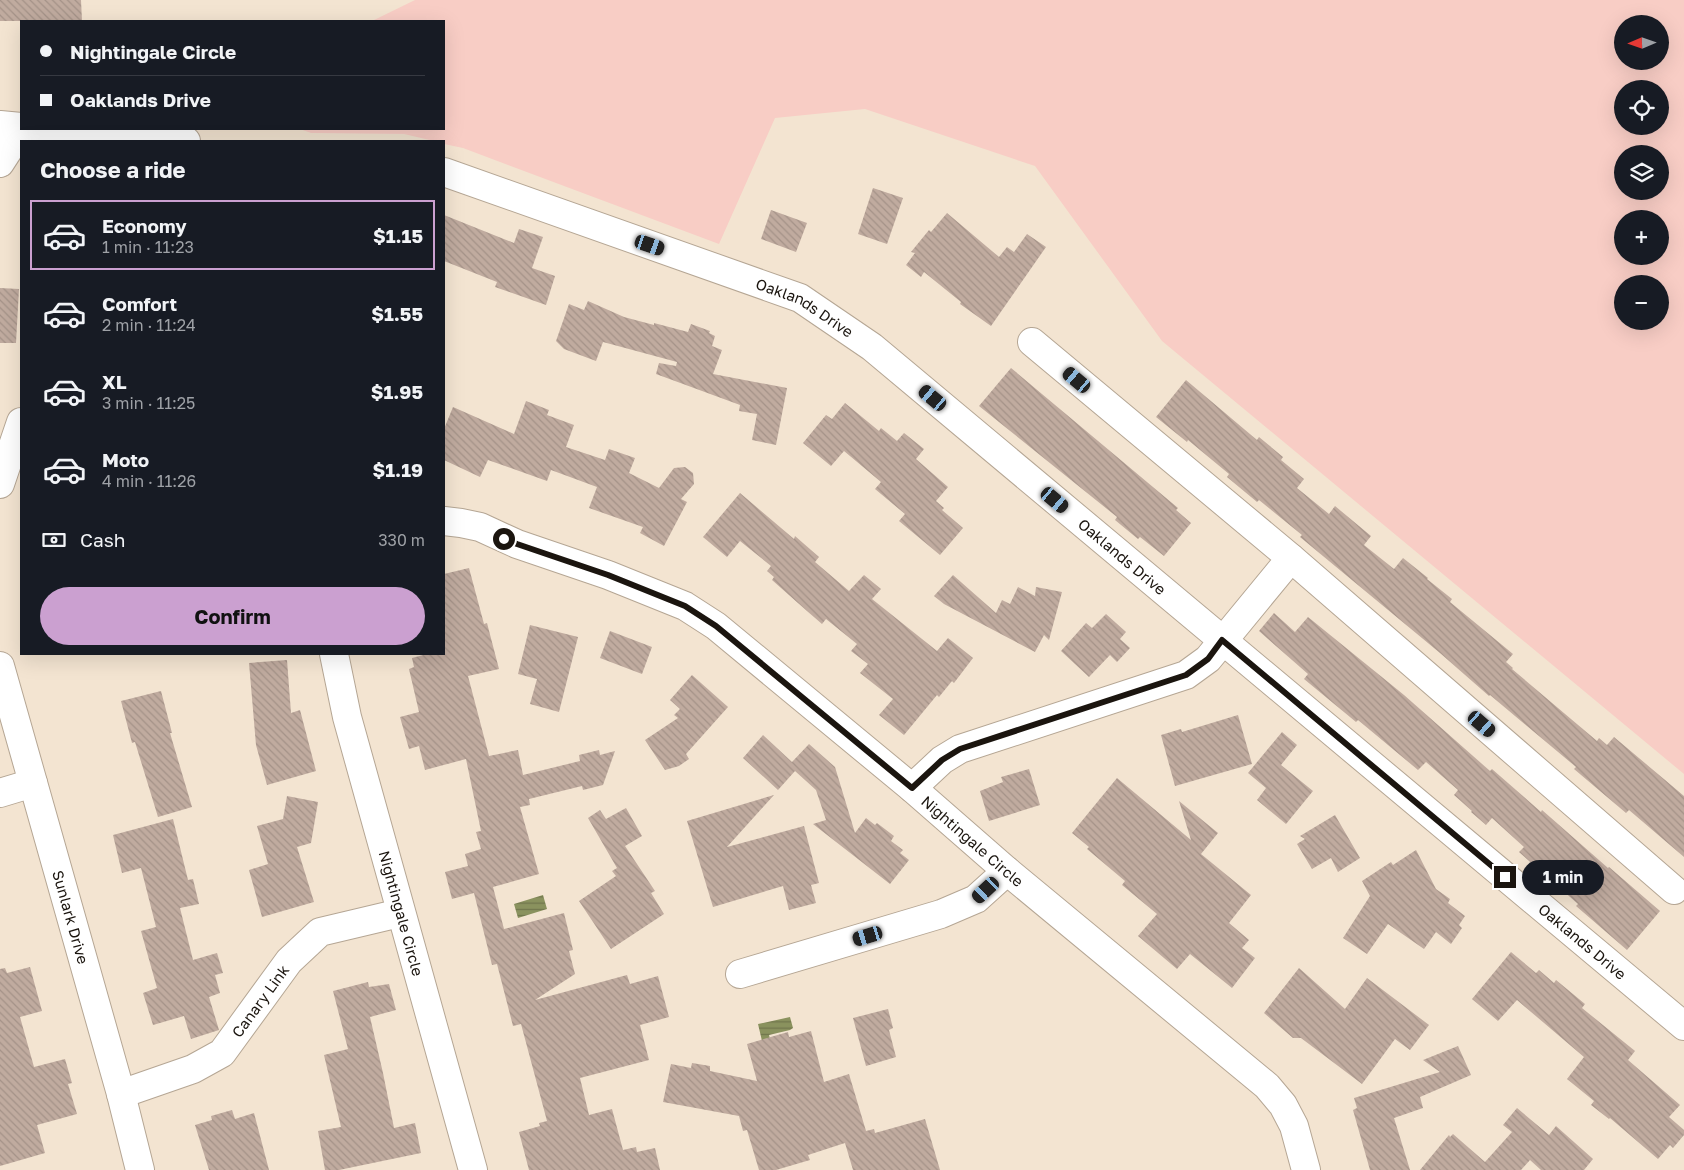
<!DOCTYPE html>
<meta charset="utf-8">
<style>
:root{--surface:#171b24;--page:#20242c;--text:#f1f3f6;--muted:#9ea1a6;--line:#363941;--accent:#cba0d0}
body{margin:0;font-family:"Golos Text",sans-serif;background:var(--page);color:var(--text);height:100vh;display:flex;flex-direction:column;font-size:19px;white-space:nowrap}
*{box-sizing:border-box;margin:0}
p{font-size:16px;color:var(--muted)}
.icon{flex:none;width:28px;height:28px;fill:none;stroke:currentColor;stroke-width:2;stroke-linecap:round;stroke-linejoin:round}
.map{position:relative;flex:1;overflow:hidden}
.sheet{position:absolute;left:20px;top:140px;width:425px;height:515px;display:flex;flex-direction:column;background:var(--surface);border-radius:0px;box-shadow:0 5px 20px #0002}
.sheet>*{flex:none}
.hud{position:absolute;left:20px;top:20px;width:425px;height:110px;border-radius:0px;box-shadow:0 5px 20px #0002;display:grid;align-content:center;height:110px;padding:0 20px;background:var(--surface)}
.needle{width:32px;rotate:268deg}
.buttons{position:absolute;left:1614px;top:15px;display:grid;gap:10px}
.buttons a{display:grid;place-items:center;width:55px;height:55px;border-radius:50%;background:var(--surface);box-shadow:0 5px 20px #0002;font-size:25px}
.end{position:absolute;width:22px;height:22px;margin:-11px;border:6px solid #1b150f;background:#fff;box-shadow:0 0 0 2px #fff}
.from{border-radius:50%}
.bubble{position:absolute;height:35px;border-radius:18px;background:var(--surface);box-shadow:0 5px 20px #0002;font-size:16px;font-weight:700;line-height:35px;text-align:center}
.car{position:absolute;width:15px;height:30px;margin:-15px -8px;border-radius:6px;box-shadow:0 0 4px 1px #0007;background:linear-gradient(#222 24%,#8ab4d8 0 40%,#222 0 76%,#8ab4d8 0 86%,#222 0)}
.hud b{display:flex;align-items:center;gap:18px;height:48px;font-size:19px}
.hud b+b{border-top:1px solid var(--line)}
.hud i{width:12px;height:12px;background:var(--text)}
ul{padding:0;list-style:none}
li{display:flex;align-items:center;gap:15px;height:70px;margin:0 10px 8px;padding:0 10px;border:2px solid transparent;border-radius:0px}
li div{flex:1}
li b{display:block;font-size:19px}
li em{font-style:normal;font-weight:700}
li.selected{border-color:var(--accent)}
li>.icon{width:45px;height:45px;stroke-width:1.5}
h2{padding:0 20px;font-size:22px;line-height:60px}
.pay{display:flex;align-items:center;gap:12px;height:55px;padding:0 20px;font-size:19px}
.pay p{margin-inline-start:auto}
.primary-button{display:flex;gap:10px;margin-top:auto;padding:10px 20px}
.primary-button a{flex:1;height:58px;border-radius:30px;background:var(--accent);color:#111;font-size:20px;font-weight:700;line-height:58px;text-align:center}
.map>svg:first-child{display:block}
.green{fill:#f8cdc5;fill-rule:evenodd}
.water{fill:url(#water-rules)}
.building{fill:url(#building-back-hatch)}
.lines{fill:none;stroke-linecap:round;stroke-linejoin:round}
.minor-casing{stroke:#b5a694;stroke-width:30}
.tertiary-casing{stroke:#b5a694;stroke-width:30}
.minor{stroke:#fff;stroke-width:28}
.tertiary{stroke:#fff;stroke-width:28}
.route{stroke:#1b150f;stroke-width:6}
.labels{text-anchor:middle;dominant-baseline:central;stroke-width:5;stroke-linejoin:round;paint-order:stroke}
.street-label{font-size:15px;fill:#1b150f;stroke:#f3e4d1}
</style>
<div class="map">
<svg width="1684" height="1170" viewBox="0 0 1684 1170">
<defs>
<pattern id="water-rules" width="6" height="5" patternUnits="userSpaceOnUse" patternTransform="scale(1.25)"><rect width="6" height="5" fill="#8a925e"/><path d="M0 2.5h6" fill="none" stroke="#70764c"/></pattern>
<pattern id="building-back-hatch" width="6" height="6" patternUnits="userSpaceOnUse" patternTransform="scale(1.25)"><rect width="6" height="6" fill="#c0ab9f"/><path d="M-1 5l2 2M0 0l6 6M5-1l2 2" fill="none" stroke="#a49288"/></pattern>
</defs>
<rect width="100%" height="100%" fill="#f3e4d1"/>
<path class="green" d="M415,0H1684V774L1162,341L1035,166L865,109L775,118L719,244L463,148L444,144V141H434L404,134L311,133L300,129H444V21H372ZM1622,24H1660V61H1622ZM1622,89H1660V126H1622ZM1622,154H1660V191H1622ZM1622,219H1660V256H1622ZM1622,284H1660V321H1622Z"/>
<path class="water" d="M543,895L547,909L518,918L514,904Z
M790,1017L793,1028L790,1030L769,1035L770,1039L762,1041L758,1024Z"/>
<path class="building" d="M0,0H81L82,21H0Z
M873,188L903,198L887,244L858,234Z
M771,210L807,223L796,252L761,239Z
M947,213L999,257L1007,247L1014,252L1027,234L1046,247L991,326L960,304L961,302L924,272L921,277L906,265L915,253L911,252L929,230L931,232Z
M444,215L514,243L519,229L543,237L532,268L555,276L546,305L495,287L497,282L444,261Z
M0,288L19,289L16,343H0Z
M588,301L624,317L654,325V323L688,332L691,324L710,331L709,333L715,336L712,346L722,350L713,374L787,388L776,445L752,440L757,414L739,411L740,405L656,374L659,363L676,366L677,362L603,342L596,361L564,349L556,341L569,304L584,310Z
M1011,368L1178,508L1176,510L1191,523L1164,556L1140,537L1138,539L1115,520L1117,517L979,406Z
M1186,380L1257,440L1259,437L1283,457L1281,460L1304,479L1297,488L1329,514L1335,506L1371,536L1364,545L1394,569L1403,558L1428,578L1427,579L1452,599L1450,602L1513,654L1506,662L1513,668L1512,669L1597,741L1599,738L1607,745L1614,737L1684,796V857L1629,810L1626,813L1574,769L1576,767L1490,695L1489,696L1440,653L1300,537L1302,535L1259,500L1257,502L1227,477L1229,474L1188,440L1187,442L1156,417Z
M526,401L549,410L547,415L574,425L566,447L605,460L609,449L635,458L629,473L659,488L674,468L685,467L693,473L694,484L681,499L687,502L664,546L640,533L643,527L589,508L597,487L551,470L547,481L488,460L480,477L444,460V429L453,407L514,434Z
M845,403L879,431L881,428L897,441L904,433L924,449L916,459L948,487L936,501L944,508L942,510L963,528L940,555L899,521L905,514L875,489L881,482L844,451L831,466L803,443L826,415L832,419Z
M740,493L794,539L795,536L819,557L815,562L849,591L864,575L881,589L872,599L937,651L948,638L973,658L954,683L952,681L939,697L937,695L904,735L879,715L893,699L860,673L868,664L851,651L857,644L826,619L822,624L807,611L772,580L774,577L767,571L771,566L740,541L727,557L703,537Z
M469,568L484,624L487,623L499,669L468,676L489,756L518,750L523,775L580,761L579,755L599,750L600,755L615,751L603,785L583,790L582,786L529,799L530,805L520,807L539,874L493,887L504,929L564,913L573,950L569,951L575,974L535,1000L627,975L630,984L658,976L669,1017L640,1025L649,1060L580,1078L589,1115L612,1109L623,1150L636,1147L637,1152L655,1148L660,1170H529L519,1132L540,1126L539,1123L547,1121L521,1024L513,1026L497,964L492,965L474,893L452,899L445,872L468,866L465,854L481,849L476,832L481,831L466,759L425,770L419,746L409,749L400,717L419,712L409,669L414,667L412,658L427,654H444V574Z
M953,575L996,613L1002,600L1010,604L1018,587L1035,596L1036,587L1062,592L1049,640L1044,635L1035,652L944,604L934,596Z
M1274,613L1295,632L1308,617L1404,695L1490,771L1492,769L1541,812L1542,810L1608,868L1609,867L1660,911L1627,950L1576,906L1578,904L1519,852L1524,847L1492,818L1486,825L1471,812L1472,811L1454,795L1458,790L1426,762L1418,770L1358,720L1356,722L1304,679L1308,674L1259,631Z
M1106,614L1126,632L1120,639L1130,648L1117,662L1110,655L1089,677L1061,651L1086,623L1092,628Z
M530,625L578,637L559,712L530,704L537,679L518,674Z
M610,631L652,647L642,674L600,658Z
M287,660L291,713L300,710L316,771L267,785L256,745L249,663Z
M692,675L728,707L686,754L689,759L679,766L665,770L645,740L678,718L674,715L680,709L670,700Z
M161,691L172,733H170L192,807L158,817L135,742L132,743L121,701Z
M1238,715L1252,764L1175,786L1161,735L1181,729L1182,732Z
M1282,732L1297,745L1281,765L1313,791L1286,824L1257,800L1266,788L1248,773Z
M763,735L792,762L809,744L835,767L855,833L866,818L875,825L877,823L894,836L891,841L903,850L900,853L909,860L890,884L813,824L826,820L816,790L795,771L778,790L743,758Z
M1029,769L1040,805L989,821L980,791L1003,782L1001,777Z
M1117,778L1191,840L1179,801L1218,833L1201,854L1251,895L1229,923L1249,940L1242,948L1255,958L1232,988L1190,954L1177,969L1138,936L1157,914L1122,885L1125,881L1087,849L1089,847L1072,833Z
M774,795L727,847L804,826L819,883L811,885L816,903L789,910L783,886L713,907L687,821Z
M287,796L318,802L311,843L297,847L314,902L262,917L249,870L268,864L257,826L283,819Z
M626,808L642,836L625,846L655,891L651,893L664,914L611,949L579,901L616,876L612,871L617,868L588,818L600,810L606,819Z
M1335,815L1360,858L1338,872L1331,858L1312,869L1297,844L1305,839L1300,836Z
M173,819L188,880L193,879L199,904L180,908L193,960L217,953L223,973L215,975L220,993L209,997L219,1030L191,1039L184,1016L153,1025L143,993L157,988L141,931L156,927L141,868L122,873L113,835Z
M1416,850L1436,889L1450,899L1448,903L1465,916L1459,925L1462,928L1451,944L1436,932L1424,949L1388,924L1367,954L1343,938L1370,896L1362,881L1391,862L1393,865Z
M1511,952L1536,973L1539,970L1554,983L1556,980L1585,1004L1582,1008L1635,1051L1628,1060L1680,1105L1669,1117L1684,1130V1135L1673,1148L1670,1145L1658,1159L1610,1118L1609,1119L1591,1105L1594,1101L1567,1079L1584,1057L1517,1000L1498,1021L1472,999Z
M30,967L42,1011L20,1017L34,1067L65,1059L72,1083L68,1084L77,1114L37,1125L45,1153L0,1166V969L5,968L7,973Z
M1299,968L1345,1009L1367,978L1429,1025L1410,1050L1395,1039L1362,1084L1301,1038H1293L1264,1013Z
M368,982L369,987L389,984L396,1010L370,1017L383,1073L394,1128L415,1123L421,1153L339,1170H325L318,1131L341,1127L324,1055L348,1049L333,991Z
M888,1009L893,1028L889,1030L896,1057L866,1066L853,1018Z
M811,1031L824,1082L849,1074L866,1131L874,1129L875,1133L925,1119L940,1170H853L845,1143L808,1155L810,1160L776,1170H759L747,1130L743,1131L739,1116L663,1102L671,1064L691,1068L692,1063L710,1066V1071L757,1081L747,1044L788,1032L789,1037Z
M1458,1046L1471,1075L1420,1097L1423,1108L1394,1118L1410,1170H1370L1353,1110L1357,1108L1354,1098L1440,1072L1423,1060Z
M1517,1108L1549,1135L1556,1126L1593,1159L1584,1170H1541L1530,1160L1521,1170H1420L1449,1135L1450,1137L1453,1134L1485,1162L1512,1132L1503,1125Z
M232,1110L235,1119L254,1113L269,1170H209L195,1125L212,1120L211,1116Z"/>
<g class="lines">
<defs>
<g id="minor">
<path d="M0,163L22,129"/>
<path d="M1032,342L1291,558L1674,890"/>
<path d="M0,484L21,422"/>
<path id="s1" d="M444,521L461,523L480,527L517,544L608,575L685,606L716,626L912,788L1007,871L1267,1086L1283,1105L1294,1126L1306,1170"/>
<path id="s2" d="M334,654L347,717L473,1170"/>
<path id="s3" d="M0,666L121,1094L140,1170"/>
<path d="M912,788L942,760L960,749L1186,675L1208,659L1291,558"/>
<path d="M0,793L33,783"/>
<path d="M740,974L941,914L976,899L1007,871"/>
<path id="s4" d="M121,1094L193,1069L222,1053L289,961L320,932L400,913"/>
</g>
<g id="tertiary">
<path d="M0,125L21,127"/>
<path d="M38,129L186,141"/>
<path id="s5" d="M444,172L800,298L872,347L1684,1026"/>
</g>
</defs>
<use href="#minor" class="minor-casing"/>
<use href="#tertiary" class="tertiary-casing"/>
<use href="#minor" class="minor"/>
<use href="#tertiary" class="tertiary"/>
</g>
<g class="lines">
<path class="route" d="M504,539L517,544L608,575L685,606L716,626L912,788L942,760L960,749L1186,675L1208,659L1222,640L1505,877"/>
</g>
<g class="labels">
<g class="street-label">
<text stroke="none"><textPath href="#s5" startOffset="386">Oaklands Drive</textPath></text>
<text stroke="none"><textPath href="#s5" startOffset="791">Oaklands Drive</textPath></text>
<text stroke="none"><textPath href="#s1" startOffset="628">Nightingale Circle</textPath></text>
<text stroke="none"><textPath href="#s2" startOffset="268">Nightingale Circle</textPath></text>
<text stroke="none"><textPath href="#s3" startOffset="261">Sunlark Drive</textPath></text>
<text stroke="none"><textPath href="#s5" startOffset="1391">Oaklands Drive</textPath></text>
<text stroke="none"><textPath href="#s4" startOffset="174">Canary Link</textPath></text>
</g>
</g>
</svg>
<div class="buttons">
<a><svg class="needle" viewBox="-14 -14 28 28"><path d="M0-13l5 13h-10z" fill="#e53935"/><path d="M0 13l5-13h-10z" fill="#9ea1a6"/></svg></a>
<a><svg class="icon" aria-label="locate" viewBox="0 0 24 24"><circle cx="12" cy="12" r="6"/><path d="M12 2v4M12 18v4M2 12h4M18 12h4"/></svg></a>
<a><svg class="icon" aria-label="layers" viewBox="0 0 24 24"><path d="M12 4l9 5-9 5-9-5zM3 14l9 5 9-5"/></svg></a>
<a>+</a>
<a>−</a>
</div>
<i class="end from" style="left:504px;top:539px"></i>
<i class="end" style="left:1505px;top:877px"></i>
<div class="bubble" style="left:1522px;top:860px;width:82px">1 min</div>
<i class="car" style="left:650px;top:245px;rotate:109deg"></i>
<i class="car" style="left:1077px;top:380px;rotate:310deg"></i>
<i class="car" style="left:933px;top:398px;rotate:310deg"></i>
<i class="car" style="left:1055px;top:500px;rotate:130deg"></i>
<i class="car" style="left:1482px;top:724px;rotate:131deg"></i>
<i class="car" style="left:986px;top:890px;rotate:227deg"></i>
<i class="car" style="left:868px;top:936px;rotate:253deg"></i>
<div class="hud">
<b><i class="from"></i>Nightingale Circle</b>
<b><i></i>Oaklands Drive</b>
</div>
<section class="sheet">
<h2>Choose a ride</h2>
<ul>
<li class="selected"><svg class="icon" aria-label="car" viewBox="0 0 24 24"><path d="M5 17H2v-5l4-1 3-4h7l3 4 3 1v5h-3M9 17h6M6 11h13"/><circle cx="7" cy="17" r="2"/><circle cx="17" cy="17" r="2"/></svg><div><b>Economy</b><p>1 min · 11:23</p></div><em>$1.15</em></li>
<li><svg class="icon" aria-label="car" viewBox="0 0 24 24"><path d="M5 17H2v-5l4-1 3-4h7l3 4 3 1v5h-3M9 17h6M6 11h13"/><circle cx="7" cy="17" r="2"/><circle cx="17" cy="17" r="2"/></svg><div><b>Comfort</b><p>2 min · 11:24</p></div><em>$1.55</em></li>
<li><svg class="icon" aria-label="car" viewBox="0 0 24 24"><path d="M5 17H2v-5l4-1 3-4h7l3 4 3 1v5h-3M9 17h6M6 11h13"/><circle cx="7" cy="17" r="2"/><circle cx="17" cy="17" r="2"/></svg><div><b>XL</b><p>3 min · 11:25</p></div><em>$1.95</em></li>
<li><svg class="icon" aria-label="car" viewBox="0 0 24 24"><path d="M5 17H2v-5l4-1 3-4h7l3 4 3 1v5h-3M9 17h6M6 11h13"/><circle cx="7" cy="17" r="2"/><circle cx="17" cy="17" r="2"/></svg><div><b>Moto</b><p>4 min · 11:26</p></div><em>$1.19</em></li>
</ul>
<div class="pay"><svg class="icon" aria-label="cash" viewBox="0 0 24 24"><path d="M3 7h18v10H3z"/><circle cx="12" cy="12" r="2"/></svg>Cash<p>330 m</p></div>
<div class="primary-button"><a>Confirm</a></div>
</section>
</div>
